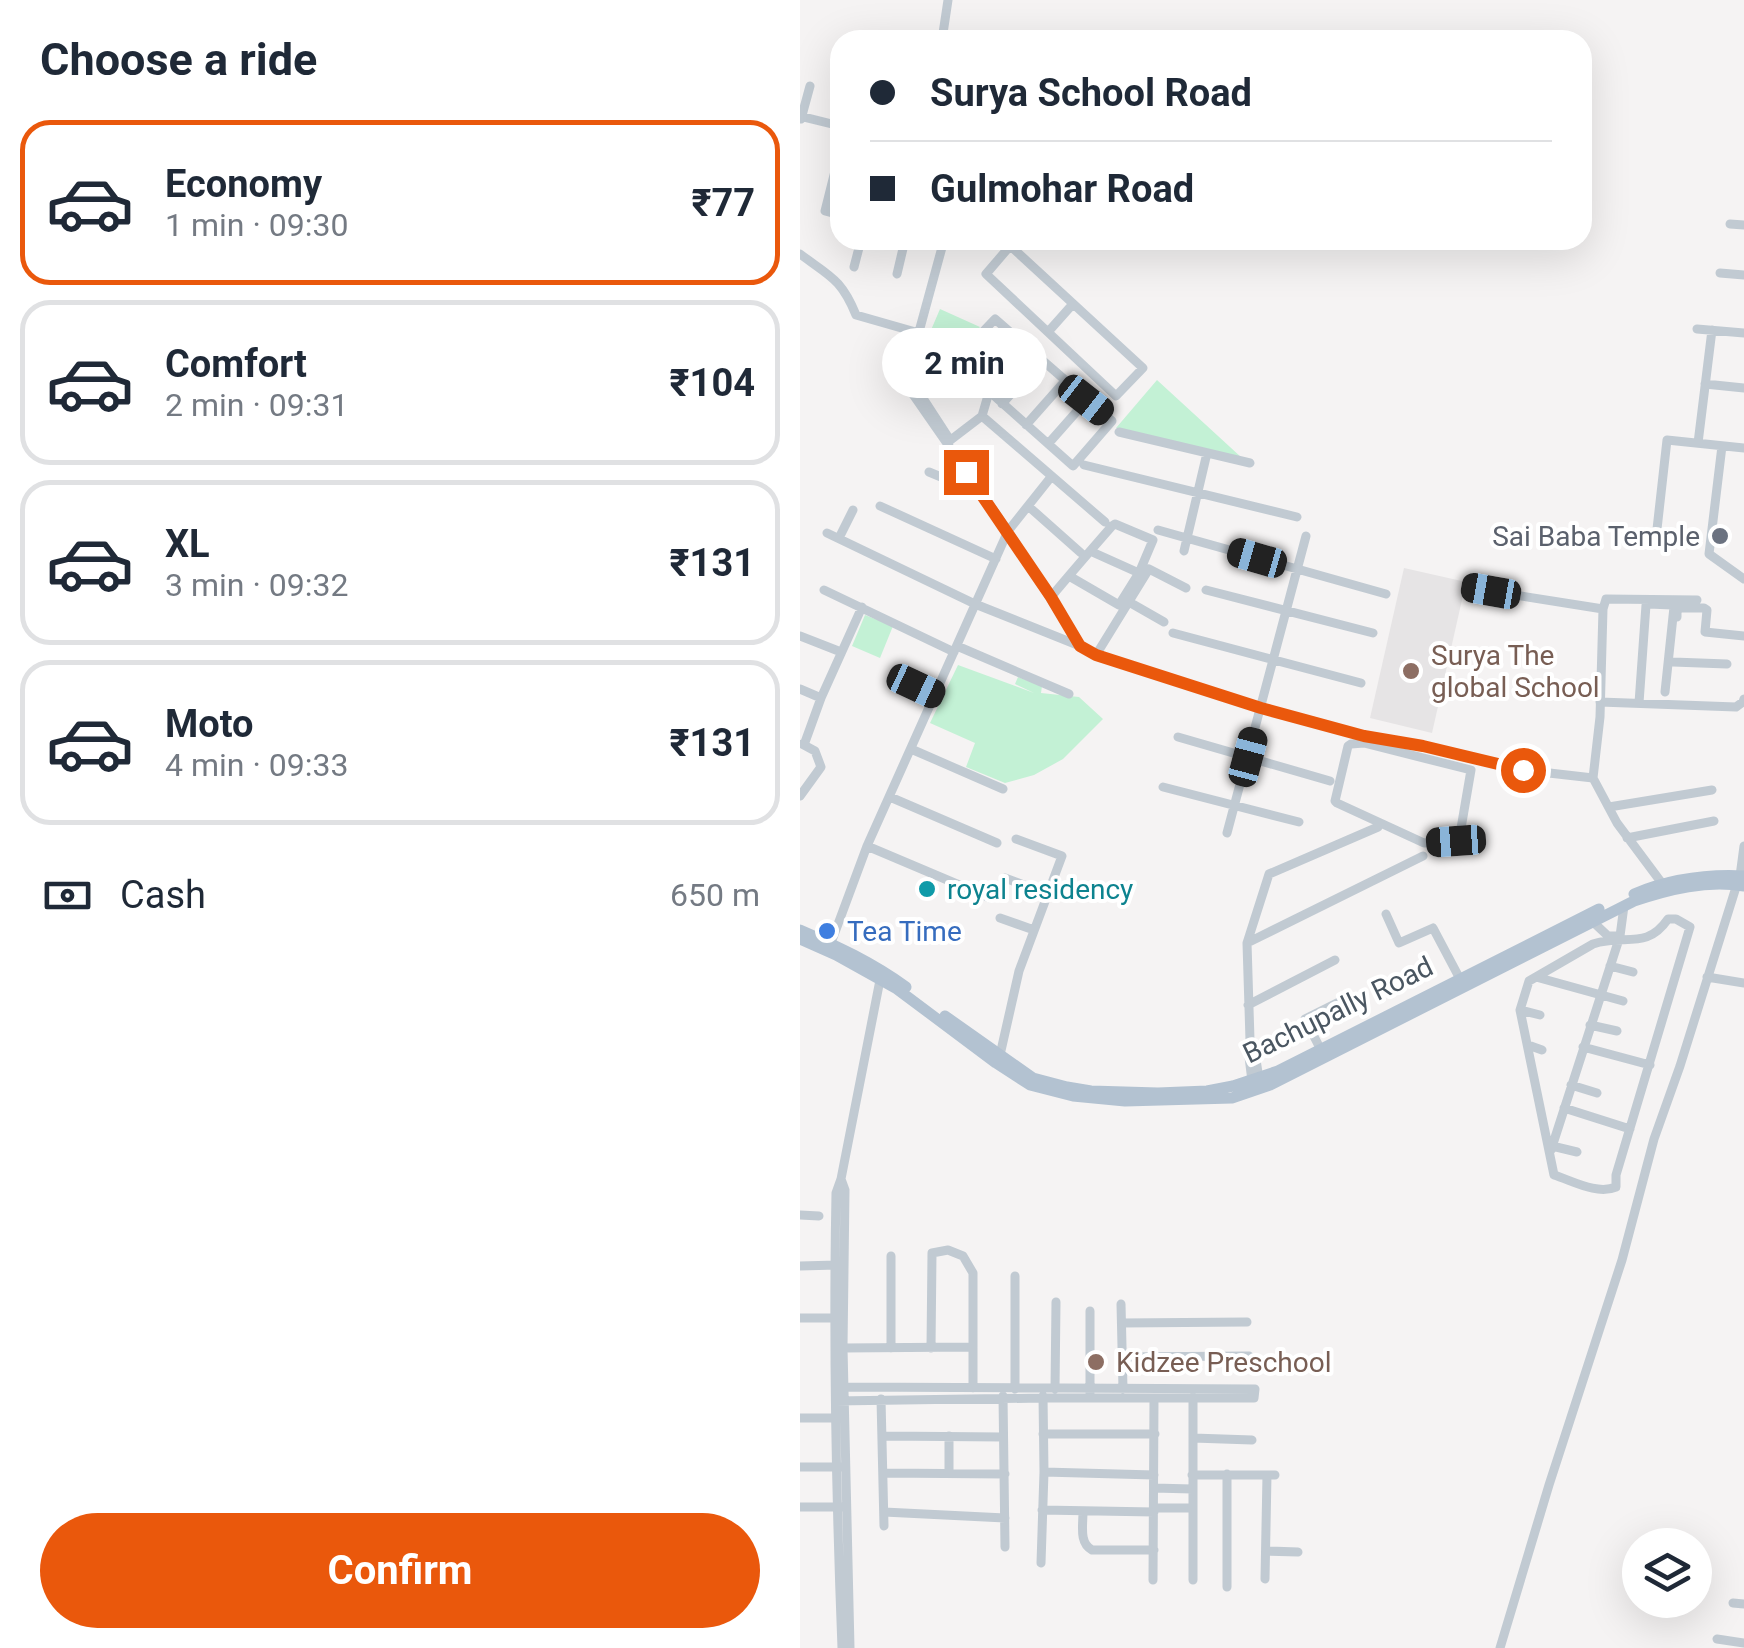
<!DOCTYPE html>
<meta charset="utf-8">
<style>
:root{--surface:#fff;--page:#f2f2f3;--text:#1f2937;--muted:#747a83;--line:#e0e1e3;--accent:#ea580c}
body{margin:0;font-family:Roboto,sans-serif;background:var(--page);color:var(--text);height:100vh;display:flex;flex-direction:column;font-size:38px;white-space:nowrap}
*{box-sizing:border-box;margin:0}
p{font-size:32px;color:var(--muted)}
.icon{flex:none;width:55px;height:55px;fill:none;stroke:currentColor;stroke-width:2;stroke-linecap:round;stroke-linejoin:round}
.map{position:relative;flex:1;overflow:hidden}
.side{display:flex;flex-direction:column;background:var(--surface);width:800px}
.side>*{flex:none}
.banner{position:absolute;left:30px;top:30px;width:762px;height:220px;border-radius:30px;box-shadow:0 10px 40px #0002;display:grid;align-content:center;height:220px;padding:0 40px;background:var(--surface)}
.buttons{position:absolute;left:822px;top:1528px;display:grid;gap:20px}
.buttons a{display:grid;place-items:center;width:90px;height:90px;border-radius:50%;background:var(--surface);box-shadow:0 10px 40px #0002;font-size:50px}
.end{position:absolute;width:45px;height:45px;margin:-22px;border:12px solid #ea580c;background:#fff;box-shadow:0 0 0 5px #fff}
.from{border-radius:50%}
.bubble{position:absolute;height:70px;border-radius:35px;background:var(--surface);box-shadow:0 10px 40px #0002;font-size:32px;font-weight:700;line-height:70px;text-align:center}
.car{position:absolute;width:30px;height:60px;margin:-30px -15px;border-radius:12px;box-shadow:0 0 8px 2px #0007;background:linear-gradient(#222 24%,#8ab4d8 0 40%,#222 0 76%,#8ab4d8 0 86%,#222 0)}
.banner b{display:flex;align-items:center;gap:35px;height:95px;font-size:38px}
.banner b+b{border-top:2px solid var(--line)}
.banner i{width:25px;height:25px;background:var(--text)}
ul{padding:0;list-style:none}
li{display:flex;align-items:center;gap:30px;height:165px;margin:0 20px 15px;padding:0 20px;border:5px solid var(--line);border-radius:30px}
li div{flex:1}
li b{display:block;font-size:38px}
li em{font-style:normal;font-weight:700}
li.on{border-color:var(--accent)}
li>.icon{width:90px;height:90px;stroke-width:1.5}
h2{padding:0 40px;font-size:45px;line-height:120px}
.pay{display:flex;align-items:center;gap:25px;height:110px;padding:0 40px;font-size:38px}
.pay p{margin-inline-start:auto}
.cta{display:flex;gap:20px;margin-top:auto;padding:20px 40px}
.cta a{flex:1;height:115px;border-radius:60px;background:var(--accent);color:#fff;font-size:40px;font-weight:700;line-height:115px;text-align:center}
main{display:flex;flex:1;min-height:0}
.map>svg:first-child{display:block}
.education{fill:#e6e4e5}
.green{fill:#c3f1d5}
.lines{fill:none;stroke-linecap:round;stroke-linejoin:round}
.minor{stroke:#c1cad2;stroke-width:9}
.major{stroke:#b3c2d1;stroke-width:11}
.route{stroke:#ea580c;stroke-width:12}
.worship-dot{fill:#6b7280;stroke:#fff;stroke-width:4}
.education-dot{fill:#8d6e63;stroke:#fff;stroke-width:4}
.culture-dot{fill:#0f9aa8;stroke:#fff;stroke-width:4}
.shop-dot{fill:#3f7fe0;stroke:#fff;stroke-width:4}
.labels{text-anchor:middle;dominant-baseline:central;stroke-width:8;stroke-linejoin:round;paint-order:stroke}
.worship-label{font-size:28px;fill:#5b616d;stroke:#fff;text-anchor:end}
.education-label{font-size:28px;fill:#785e54;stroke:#fff;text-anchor:start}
.culture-label{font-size:28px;fill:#0d838f;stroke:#fff;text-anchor:start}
.shop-label{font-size:28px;fill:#366cbe;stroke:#fff;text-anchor:start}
.street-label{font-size:28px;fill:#4a5661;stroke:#fff}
</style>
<main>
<section class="side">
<h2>Choose a ride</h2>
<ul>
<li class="on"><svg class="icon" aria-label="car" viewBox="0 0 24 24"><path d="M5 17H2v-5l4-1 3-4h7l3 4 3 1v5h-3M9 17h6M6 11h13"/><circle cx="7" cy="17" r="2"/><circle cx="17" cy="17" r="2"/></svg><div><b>Economy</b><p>1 min · 09:30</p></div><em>₹77</em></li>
<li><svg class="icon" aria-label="car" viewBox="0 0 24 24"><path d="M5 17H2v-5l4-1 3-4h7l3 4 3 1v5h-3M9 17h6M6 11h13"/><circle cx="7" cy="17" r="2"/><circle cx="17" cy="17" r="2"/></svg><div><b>Comfort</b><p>2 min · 09:31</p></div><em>₹104</em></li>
<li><svg class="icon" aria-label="car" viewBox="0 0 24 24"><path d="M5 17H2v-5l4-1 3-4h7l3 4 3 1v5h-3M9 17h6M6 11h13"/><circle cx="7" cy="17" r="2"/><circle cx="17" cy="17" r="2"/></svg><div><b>XL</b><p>3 min · 09:32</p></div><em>₹131</em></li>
<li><svg class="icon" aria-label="car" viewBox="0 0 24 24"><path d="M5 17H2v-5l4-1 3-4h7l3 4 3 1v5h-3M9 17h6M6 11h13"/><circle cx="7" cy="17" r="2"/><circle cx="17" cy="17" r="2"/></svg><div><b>Moto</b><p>4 min · 09:33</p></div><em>₹131</em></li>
</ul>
<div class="pay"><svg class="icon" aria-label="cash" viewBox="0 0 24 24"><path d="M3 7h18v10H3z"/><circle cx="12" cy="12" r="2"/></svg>Cash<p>650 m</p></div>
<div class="cta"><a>Confirm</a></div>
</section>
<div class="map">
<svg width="944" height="1648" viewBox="0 0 944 1648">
<rect width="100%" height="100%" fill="#f5f3f3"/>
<path class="education" d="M604,568L666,582L632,733L570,718Z"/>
<path class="green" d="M140,309L180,327L156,356L135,341L138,334L131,330Z
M357,380L442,458L316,428Z
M65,615L93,626L80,658L52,646Z
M158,665L234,693L215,684L218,677L242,686L241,693L279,697L303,719L263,759L234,775L205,783L166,767L175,743L130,723Z"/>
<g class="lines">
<path class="minor" d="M142,40L148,0
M0,116L40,126
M1,119L10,86
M40,151L25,211L40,215
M930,224L944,225
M144,240L105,383L208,531L279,644
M204,240L343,368L316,396L186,274L210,246
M0,254C29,276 41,278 56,315L119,333L155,361L273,466L312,421L195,319L155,361
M54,267L61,240
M920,273L944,275
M97,274L105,240
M897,329L944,333
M248,332L272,305
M147,355L134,369L130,365L113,383L150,440
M905,384L944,388
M181,385L219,341
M202,404L241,360
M182,416L305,522
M226,425L265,381
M319,432L450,463
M148,442L182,416L189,392
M898,443L912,330
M248,444L286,401
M922,446L909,554L944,579
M284,465L497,517
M129,472L182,494
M80,506L196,559
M228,506L281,553
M358,530L586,594
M27,533L175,604L280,646L296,655L461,708L564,736L623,746L723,770L793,778
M39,538L53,510
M856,538L867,440L944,448
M290,551L339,573
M384,551L407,453
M671,588L803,609
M24,590L154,652
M406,590L573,633
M251,597C271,573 291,550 312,526L315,524L353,540L339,573L319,605L269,576
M329,602L364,622
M877,617V611L880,608H904L907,610L905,632L944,636
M373,633L561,683
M0,636L41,652
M157,646L269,694
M296,655L349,569L386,588
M873,662L927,664
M98,677L135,694
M0,689L21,698
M800,702L936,707L943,702L944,699
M839,703L846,605L849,604L872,605L874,607L865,692
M378,737L530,781
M564,743L671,770L659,840L624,843L537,803L535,801L548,746L551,744Z
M4,745L21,698L62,607
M111,749L203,789
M793,778L800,717L803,609L806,599L897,600
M793,778L817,823L861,882
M363,787L499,822
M0,796L21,767L15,751L2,744
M90,797L197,843
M809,807L912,790
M427,833L506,536
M827,838L914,821
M67,846L190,898
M940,876L944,846
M205,878L248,894
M586,914L599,943L633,928L660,979
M200,918L234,930
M868,919H876L890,927L816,1175V1187C797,1195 773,1181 754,1175L720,1010L729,981L793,944C824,933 846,951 868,919Z
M792,921L808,936H820L824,906
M31,943L67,846L208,531L251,477
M447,943L623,856
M810,966L833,972
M736,977L823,1001
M907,977L944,983
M448,1005L535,960
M720,1010L740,1015
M790,1025L817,1031
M450,1040L447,943L469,874L578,827
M728,1045L742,1050
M783,1047L850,1065
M521,1050L505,1019L539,1002
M200,1055L219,971L262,856L216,839
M452,1081L448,1049L450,1040L454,1047L459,1079
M771,1085L797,1093
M764,1108L830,1129
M752,1146L777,1152
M751,1150L820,936
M41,1179L45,1190L43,1348L50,1648
M0,1215L19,1216
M0,1266L37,1265
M321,1304L323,1389
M0,1318H40
M322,1323L447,1322
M43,1348L173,1347
M91,1348V1256
M131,1348L132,1253L148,1250L163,1256L173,1273V1388
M322,1357L449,1356
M215,1389V1276
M255,1389L256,1302
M290,1393V1311
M203,1396L205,1547
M81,1399L84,1526
M36,1401L243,1398H454L455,1389L37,1387
M0,1418H42
M243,1434H355
M83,1436L203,1437
M393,1438L452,1440
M0,1467H42
M244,1472L354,1475
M84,1473L205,1474
M149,1473V1436
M427,1474V1587
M392,1475H475
M354,1488L392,1489
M0,1507H42
M354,1508H392
M242,1510L354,1512
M84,1512L205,1518
M283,1512C283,1526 279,1543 292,1550H354
M466,1551L498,1552
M241,1563L244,1472L243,1396
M465,1579L467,1475
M353,1580L354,1398
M393,1580V1397
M933,1603L944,1604
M917,1639L944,1643
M42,1648C36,1496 33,1345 36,1193L41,1179L80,980
M700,1648L749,1485L822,1260L854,1139L880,1066L937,884"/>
<path class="major" d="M834,894C870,879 905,874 944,876
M0,930C37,946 73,963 106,987
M0,939L36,955L97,989L196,1063L230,1085L273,1096L325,1101L432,1098L470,1085L834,901C870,889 906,880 944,886
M145,1016L233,1078L267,1087L291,1091L358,1093L407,1091L433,1086L478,1071L799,909"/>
</g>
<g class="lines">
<path class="route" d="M166,472L251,597L280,646L296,655L461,708L564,736L623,746L723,770"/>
</g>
<circle class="worship-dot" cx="920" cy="536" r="10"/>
<g class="education-dot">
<circle cx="611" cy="671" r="10"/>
<circle cx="296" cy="1362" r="10"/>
</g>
<circle class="culture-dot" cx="127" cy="889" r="10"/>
<circle class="shop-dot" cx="27" cy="931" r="10"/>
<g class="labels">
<g class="worship-label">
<text x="900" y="536">Sai Baba Temple</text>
</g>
<g class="education-label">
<text x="631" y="655">Surya The<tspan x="631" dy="32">global School</tspan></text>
<text x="316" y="1362">Kidzee Preschool</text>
</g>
<g class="culture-label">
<text x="147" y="889">royal residency</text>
</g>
<g class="shop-label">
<text x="47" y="931">Tea Time</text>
</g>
<g class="street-label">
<text transform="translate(538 1010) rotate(-26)">Bachupally Road</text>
</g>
</g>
</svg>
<div class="buttons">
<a><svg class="icon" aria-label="layers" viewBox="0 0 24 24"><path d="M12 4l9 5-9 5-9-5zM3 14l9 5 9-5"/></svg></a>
</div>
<i class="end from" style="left:723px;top:770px"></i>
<i class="end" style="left:166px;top:472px"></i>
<div class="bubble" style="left:82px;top:328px;width:165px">2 min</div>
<i class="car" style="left:286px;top:400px;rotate:128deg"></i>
<i class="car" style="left:457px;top:558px;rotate:286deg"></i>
<i class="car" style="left:691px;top:591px;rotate:280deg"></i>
<i class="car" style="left:116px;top:686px;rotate:115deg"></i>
<i class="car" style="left:448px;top:757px;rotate:15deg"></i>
<i class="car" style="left:656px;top:841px;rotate:266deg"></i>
<div class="banner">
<b><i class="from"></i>Surya School Road</b>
<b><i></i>Gulmohar Road</b>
</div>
</div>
</main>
